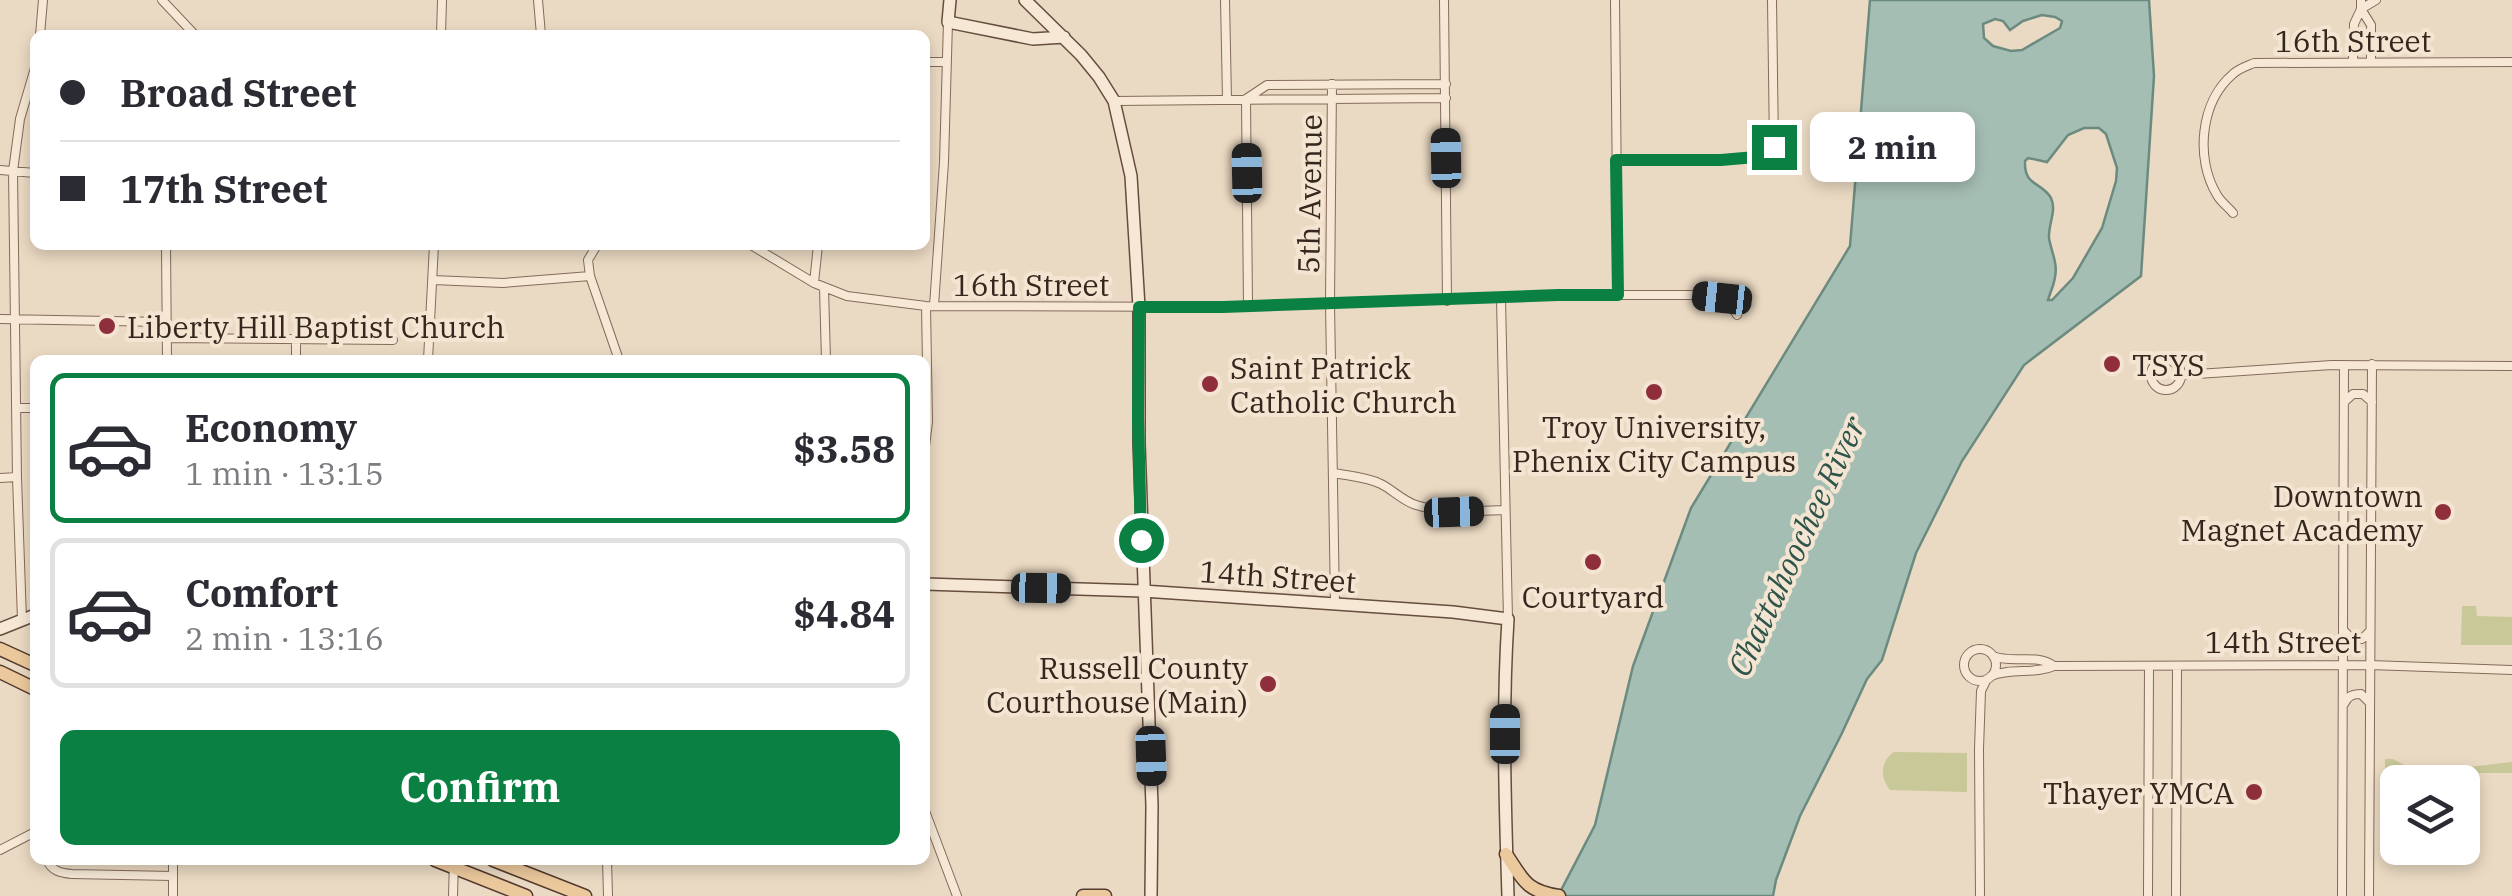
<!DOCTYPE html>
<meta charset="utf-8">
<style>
:root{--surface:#fff;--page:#f2f2f3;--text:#2b2b33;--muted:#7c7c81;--line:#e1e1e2;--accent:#0b8043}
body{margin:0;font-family:"IBM Plex Serif",serif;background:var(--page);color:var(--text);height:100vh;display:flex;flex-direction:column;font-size:38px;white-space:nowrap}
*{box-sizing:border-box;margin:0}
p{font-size:32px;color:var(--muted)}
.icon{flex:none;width:55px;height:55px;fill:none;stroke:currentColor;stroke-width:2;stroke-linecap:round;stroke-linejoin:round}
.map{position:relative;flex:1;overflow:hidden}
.drawer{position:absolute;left:30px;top:355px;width:900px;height:510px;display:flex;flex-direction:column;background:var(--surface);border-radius:15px;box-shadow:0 5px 15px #0003}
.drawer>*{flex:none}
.top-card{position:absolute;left:30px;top:30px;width:900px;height:220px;border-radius:15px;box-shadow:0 5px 15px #0003;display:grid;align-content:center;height:220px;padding:0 30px;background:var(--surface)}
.tools{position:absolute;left:2380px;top:765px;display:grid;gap:20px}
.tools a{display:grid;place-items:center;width:100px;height:100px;border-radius:15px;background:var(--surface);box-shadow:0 5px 15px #0003;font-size:50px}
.end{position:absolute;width:45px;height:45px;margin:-22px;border:12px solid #0b8043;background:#fff;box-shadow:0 0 0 5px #fff}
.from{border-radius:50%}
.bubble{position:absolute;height:70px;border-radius:15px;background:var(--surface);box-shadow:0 5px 15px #0003;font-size:32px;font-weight:800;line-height:70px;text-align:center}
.car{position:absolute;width:30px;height:60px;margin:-30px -15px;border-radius:12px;box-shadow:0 0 8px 2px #0007;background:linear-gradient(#222 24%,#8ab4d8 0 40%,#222 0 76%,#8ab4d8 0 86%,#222 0)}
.top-card b{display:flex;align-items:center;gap:35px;height:95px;font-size:38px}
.top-card b+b{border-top:2px solid var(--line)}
.top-card i{width:25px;height:25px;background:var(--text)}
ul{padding:18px 0 0;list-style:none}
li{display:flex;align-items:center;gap:30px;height:150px;margin:0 20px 15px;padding:0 10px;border:5px solid var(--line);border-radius:15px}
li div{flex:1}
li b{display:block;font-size:38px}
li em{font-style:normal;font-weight:800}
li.current{border-color:var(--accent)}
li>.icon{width:90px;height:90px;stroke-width:1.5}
.action{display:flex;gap:20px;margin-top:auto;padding:20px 30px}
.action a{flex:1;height:115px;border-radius:15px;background:var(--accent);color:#fff;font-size:40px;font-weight:800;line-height:115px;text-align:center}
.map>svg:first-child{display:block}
.green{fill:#c8c898}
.water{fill:#a5beb3;stroke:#6c8b80;stroke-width:2.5;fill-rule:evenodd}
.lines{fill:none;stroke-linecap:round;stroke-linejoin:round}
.street-casing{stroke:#846b5b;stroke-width:10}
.secondary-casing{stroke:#664d3e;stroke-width:14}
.primary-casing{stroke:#523b2f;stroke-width:15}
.street{stroke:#f6e8d5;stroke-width:8}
.secondary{stroke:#f6e8d5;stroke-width:11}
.primary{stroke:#ecc99d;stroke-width:12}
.route{stroke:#0b8043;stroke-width:12}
.poi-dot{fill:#8f2f3c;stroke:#f3e5d2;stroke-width:4}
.labels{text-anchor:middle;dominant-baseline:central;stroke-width:8;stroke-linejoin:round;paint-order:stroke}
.street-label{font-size:30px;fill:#35261e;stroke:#f3e5d2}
.poi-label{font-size:30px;fill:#35261e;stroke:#f3e5d2;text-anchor:start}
.water-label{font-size:32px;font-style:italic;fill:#2e544c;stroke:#f3e5d2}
</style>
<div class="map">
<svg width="2512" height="896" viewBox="0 0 2512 896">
<rect width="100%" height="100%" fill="#ebdac3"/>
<path class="green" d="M2462,606H2476L2477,616L2512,617V645H2461Z
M1894,752L1967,753V792L1890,790C1880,778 1880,761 1894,752Z
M2385,759H2393L2406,766L2460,768L2512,762V773H2394V779H2385Z"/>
<path class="water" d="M1870,0H2149L2154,76L2141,276L2024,365L1962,461L1916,553L1882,660L1867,679L1842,733L1800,816L1776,880L1773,896H1558L1595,825L1633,666L1691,508L1850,246ZM2042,15L2055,17L2062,21L2060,28L2022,50L2011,51L1993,46L1984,38L1983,24L1995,19L2003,21L2010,30L2023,21ZM2084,128H2099L2106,134L2117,168L2116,181L2102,228L2073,278L2052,300H2048C2050,293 2054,285 2055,277C2058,263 2051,251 2049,238C2048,225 2057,210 2051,198C2041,181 2024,187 2025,161L2028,158L2047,162L2068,135Z"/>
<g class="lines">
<defs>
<path id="street" d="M162,0L195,35
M538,0L541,35
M1225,0L1227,99
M1444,0L1447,301
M1615,0L1618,295
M2361,9L2371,25V61
M2361,9L2376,0
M40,35L43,0
M441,35L442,0
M2353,61L2354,24L2361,9V0
M925,62H947
M1332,84L1330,303L1335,604
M1246,99L1248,306
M1246,99L1267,85L1446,84
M1114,101L1446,98
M1616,161L1721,160L1767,156L1774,147L1772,0
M0,170L35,173
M2233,213C2228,207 2220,201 2217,195C2195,159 2200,102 2233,74C2238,69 2247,66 2254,63L2512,62
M166,245L167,360
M597,245L588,260L590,276L619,360
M751,245L814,283L847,296L926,306L1223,307L1559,295H1695L1721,298L1731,305L1737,315
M433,280L503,283L590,276
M814,283L818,245
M824,288L826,360
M1501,299L1508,619
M934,306L944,162L948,22
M0,319L166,322
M166,338L393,340
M296,338V360
M2151 375a15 15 0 1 1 30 0a15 15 0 1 1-30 0Z
M428,360L434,245
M2182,375L2332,365L2512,366
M2344,402L2353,394H2363L2372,402
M16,408H35
M925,446L928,422L926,306
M1334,473C1350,476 1367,477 1381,484C1393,490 1403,501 1416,505C1444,514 1475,511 1504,510
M0,478L17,477
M22,620L17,477L13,171L20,119L35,68
M2343,630L2352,639H2362L2370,631
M1964 665a16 16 0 1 1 32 0a16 16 0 1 1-32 0Z
M1993,656C2012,664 2036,653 2054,666
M1991,676C2012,667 2034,675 2054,666L2370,665L2512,670
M2344,704C2348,696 2352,694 2361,694L2370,703
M925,811L957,896
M0,850L35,832
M47,860C52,871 60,873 72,874L173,876
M607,860L608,896
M173,896V860
M453,896L454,860
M1980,896L1979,749L1981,691L1987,679
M2148,896L2149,666
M2176,896L2177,666
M2342,896L2344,365
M2369,896L2372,364"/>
<path id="secondary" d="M950,0L948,22L1033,39L1064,37
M1025,0L1081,55L1099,77L1114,101L1131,176L1139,307V443L1152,806L1151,896
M925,584L1143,591L1453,612L1508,619C1502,711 1505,804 1508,896
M0,629L35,615"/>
<path id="primary" d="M0,649L35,665
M0,672L35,689
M1506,854C1523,880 1526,891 1559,896
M435,860L526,896
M493,860L585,896
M1083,896H1105"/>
</defs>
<use href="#street" class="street-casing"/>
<use href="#secondary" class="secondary-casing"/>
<use href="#primary" class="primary-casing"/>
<use href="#street" class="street"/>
<use href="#secondary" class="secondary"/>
<use href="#primary" class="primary"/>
</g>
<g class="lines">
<path class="route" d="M1141,540L1138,416L1139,307H1223L1558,295H1618L1616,160H1721L1767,156L1774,147"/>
</g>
<g class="poi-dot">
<circle cx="107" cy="326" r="10"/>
<circle cx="2112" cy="364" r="10"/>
<circle cx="1210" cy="384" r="10"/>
<circle cx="1654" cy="392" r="10"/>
<circle cx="2443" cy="512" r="10"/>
<circle cx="1593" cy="562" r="10"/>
<circle cx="1268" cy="684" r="10"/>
<circle cx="2254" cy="792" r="10"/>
</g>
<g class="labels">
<g class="street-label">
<text x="2353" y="40">16th Street</text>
<text transform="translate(1309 194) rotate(-89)">5th Avenue</text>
<text x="1031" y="284">16th Street</text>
<text transform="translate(1278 576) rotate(4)">14th Street</text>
<text x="2283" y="641">14th Street</text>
</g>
<g class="poi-label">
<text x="127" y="326">Liberty Hill Baptist Church</text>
<text x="2132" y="364">TSYS</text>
<text x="1230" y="367">Saint Patrick<tspan x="1230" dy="34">Catholic Church</tspan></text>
<text x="1654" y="426" text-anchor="middle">Troy University,<tspan x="1654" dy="34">Phenix City Campus</tspan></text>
<text x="2423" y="495" text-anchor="end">Downtown<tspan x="2423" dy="34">Magnet Academy</tspan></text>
<text x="1593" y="596" text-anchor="middle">Courtyard</text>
<text x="1248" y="667" text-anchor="end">Russell County<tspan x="1248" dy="34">Courthouse (Main)</tspan></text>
<text x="2234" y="792" text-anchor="end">Thayer YMCA</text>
</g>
<g class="water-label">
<text transform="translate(1796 546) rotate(-65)">Chattahoochee River</text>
</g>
</g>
</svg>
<div class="tools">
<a><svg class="icon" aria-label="layers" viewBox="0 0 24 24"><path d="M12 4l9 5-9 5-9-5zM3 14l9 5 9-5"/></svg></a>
</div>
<i class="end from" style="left:1141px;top:540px"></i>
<i class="end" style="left:1774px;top:147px"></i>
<div class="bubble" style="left:1810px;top:112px;width:165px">2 min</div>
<i class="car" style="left:1446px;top:158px;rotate:359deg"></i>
<i class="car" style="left:1247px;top:173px;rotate:359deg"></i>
<i class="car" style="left:1722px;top:298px;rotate:276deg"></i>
<i class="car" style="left:1454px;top:512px;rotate:88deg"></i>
<i class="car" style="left:1041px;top:588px;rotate:91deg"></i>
<i class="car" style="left:1505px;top:734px;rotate:0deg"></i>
<i class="car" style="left:1151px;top:756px;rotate:178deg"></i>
<div class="top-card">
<b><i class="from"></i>Broad Street</b>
<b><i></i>17th Street</b>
</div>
<section class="drawer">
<ul>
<li class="current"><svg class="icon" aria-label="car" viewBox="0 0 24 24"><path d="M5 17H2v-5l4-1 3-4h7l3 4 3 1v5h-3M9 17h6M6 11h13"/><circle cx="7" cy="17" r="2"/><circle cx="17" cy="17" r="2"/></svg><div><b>Economy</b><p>1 min · 13:15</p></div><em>$3.58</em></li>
<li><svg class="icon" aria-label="car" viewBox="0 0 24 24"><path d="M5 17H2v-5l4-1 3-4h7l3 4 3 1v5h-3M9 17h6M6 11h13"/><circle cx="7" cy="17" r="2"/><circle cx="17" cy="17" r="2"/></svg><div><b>Comfort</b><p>2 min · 13:16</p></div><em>$4.84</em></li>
</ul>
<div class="action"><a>Confirm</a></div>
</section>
</div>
